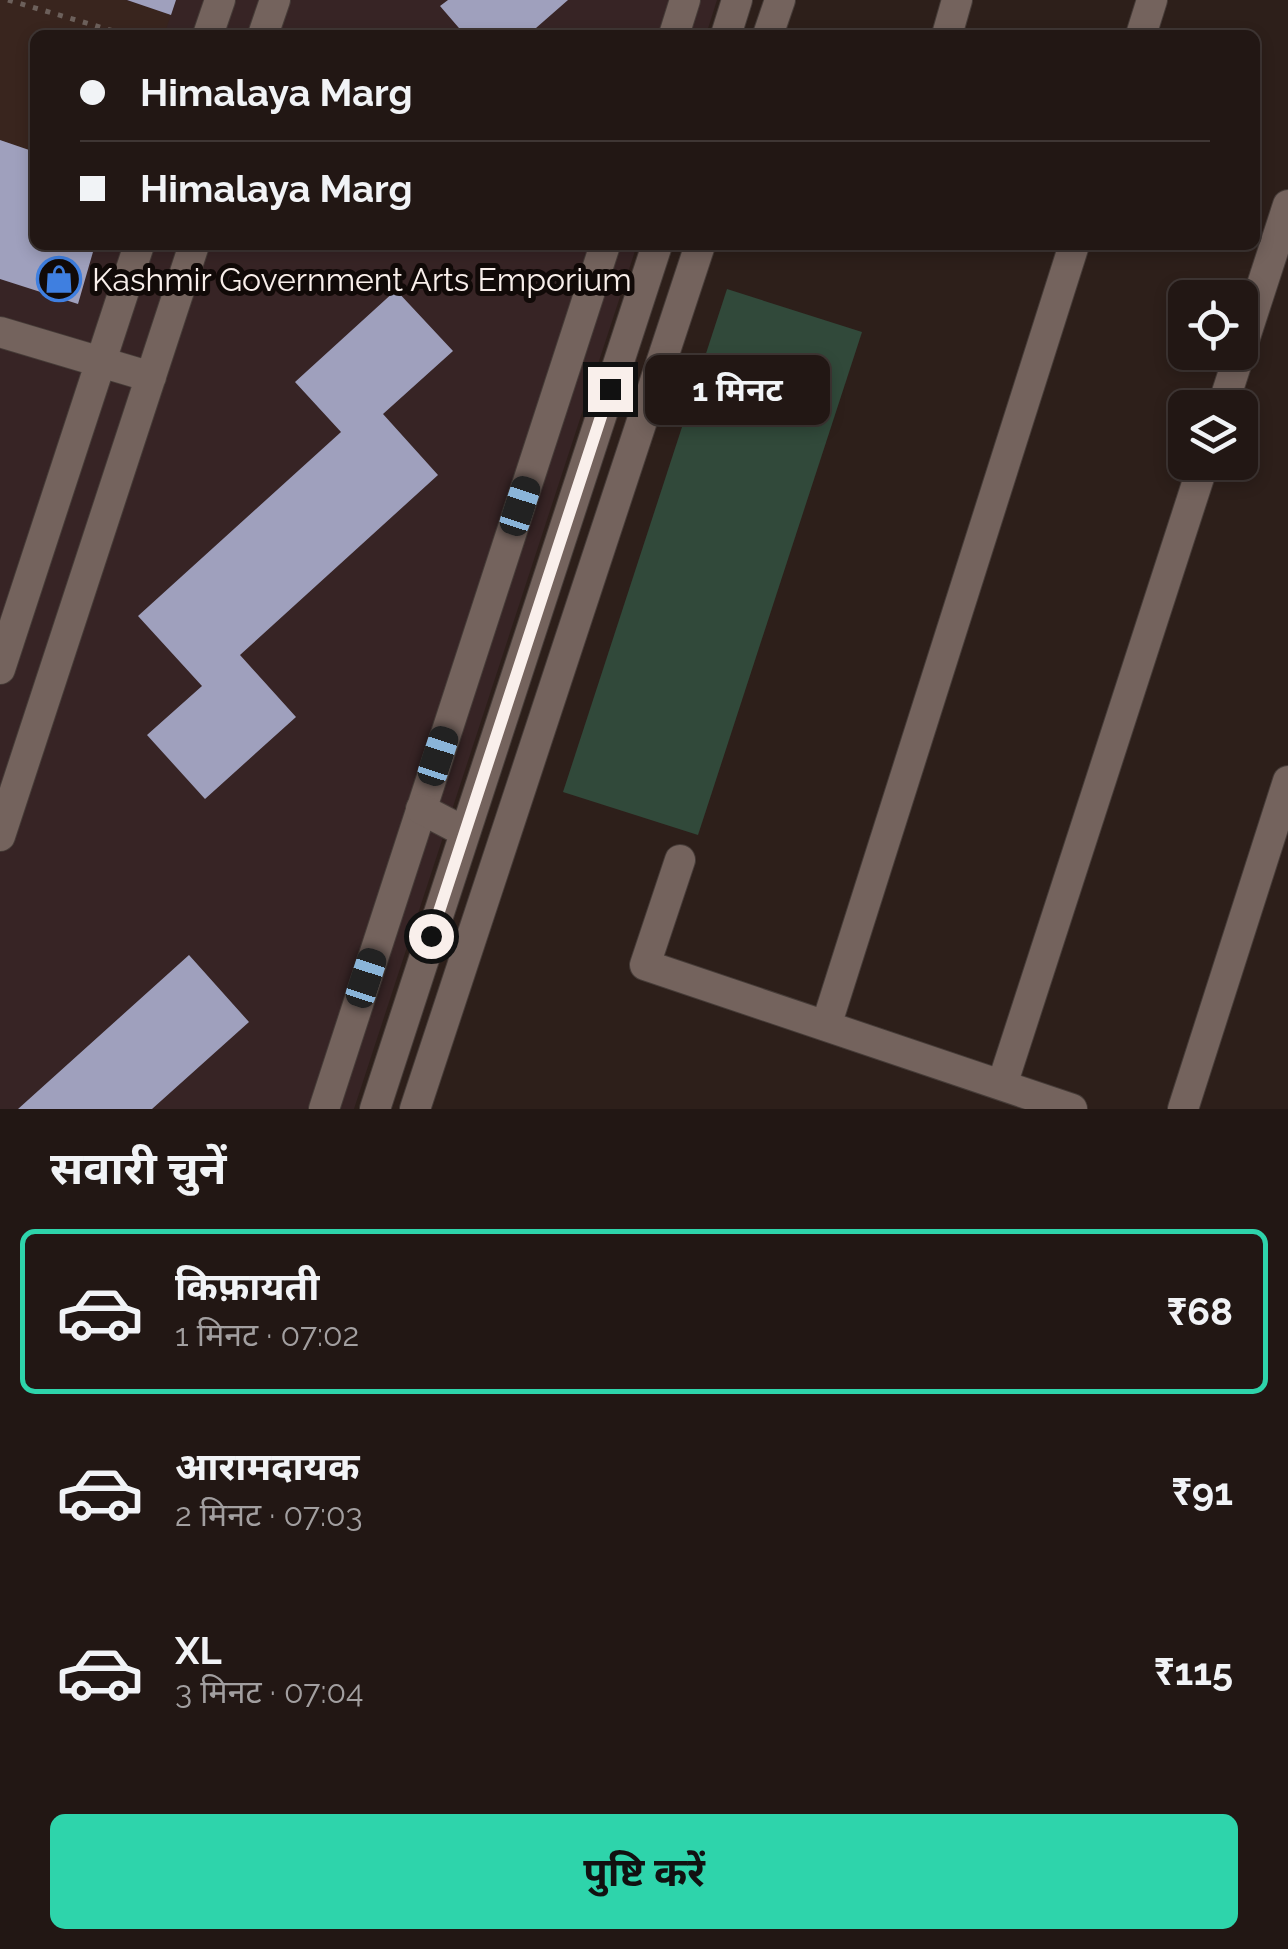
<!DOCTYPE html>
<html lang="hi">
<meta charset="utf-8">
<style>
:root{--surface:#221714;--page:#2a201d;--text:#f1f3f6;--muted:#a29fa0;--line:#3f3634;--accent:#2ed4ab}
body{margin:0;font-family:Raleway,"Noto Sans Devanagari",sans-serif;background:var(--page);color:var(--text);height:100vh;display:flex;flex-direction:column;font-size:38px;white-space:nowrap}
*{box-sizing:border-box;margin:0}
p{font-size:32px;color:var(--muted)}
.icon{flex:none;width:55px;height:55px;fill:none;stroke:currentColor;stroke-width:2;stroke-linecap:round;stroke-linejoin:round}
.map{position:relative;height:1109px;overflow:hidden}
.panel{display:flex;flex-direction:column;background:var(--surface);flex:1}
.panel>*{flex:none}
.banner{position:absolute;left:30px;top:30px;width:1230px;height:220px;border-radius:15px;box-shadow:0 5px 15px #0003,0 0 0 2px var(--line);display:grid;align-content:center;height:220px;padding:0 50px;background:var(--surface)}
.controls{position:absolute;left:1168px;top:280px;display:grid;gap:20px}
.controls a{display:grid;place-items:center;width:90px;height:90px;border-radius:15px;background:var(--surface);box-shadow:0 5px 15px #0003,0 0 0 2px var(--line);font-size:50px}
.end{position:absolute;width:45px;height:45px;margin:-22px;border:12px solid #f9efeb;background:#111;box-shadow:0 0 0 5px #111}
.from{border-radius:50%}
.bubble{position:absolute;height:70px;border-radius:15px;background:var(--surface);box-shadow:0 5px 15px #0003,0 0 0 2px var(--line);font-size:32px;font-weight:700;line-height:70px;text-align:center}
.car{position:absolute;width:30px;height:60px;margin:-30px -15px;border-radius:12px;box-shadow:0 0 8px 2px #0007;background:linear-gradient(#222 24%,#8ab4d8 0 40%,#222 0 76%,#8ab4d8 0 86%,#222 0)}
.banner b{display:flex;align-items:center;gap:35px;height:95px;font-size:38px}
.banner b+b{border-top:2px solid var(--line)}
.banner i{width:25px;height:25px;background:var(--text)}
ul{padding:0;list-style:none}
li{display:flex;align-items:center;gap:30px;height:165px;margin:0 20px 15px;padding:0 30px;border:5px solid transparent;border-radius:15px}
li div{flex:1}
li b{display:block;font-size:38px}
li em{font-style:normal;font-weight:700}
li.on{border-color:var(--accent)}
li>.icon{width:90px;height:90px;stroke-width:1.5}
h2{padding:0 50px;font-size:45px;line-height:120px}
.action{display:flex;gap:20px;margin-top:auto;padding:20px 50px}
.action a{flex:1;height:115px;border-radius:15px;background:var(--accent);color:#111;font-size:40px;font-weight:700;line-height:115px;text-align:center}
.map>svg:first-child{display:block}
.commercial{fill:#372425}
.built{fill:#39251e}
.green{fill:#31493a}
.building{fill:#9fa0bd}
.lines{fill:none;stroke-linecap:round;stroke-linejoin:round}
.street-casing{stroke:#463c38;stroke-width:32}
.secondary-casing{stroke:#463c38;stroke-width:32}
.path{stroke:#6c605b;stroke-width:5;stroke-dasharray:5 8;stroke-linecap:butt}
.street{stroke:#74635d;stroke-width:30}
.secondary{stroke:#74635d;stroke-width:30}
.route{stroke:#f9efeb;stroke-width:12}
.labels{text-anchor:middle;dominant-baseline:central;stroke-width:10;stroke-linejoin:round;paint-order:stroke}
.poi-label{font-size:32px;fill:#f9efeb;stroke:#110a08;text-anchor:start}
</style>
<div class="map">
<svg width="1288" height="1109" viewBox="0 0 1288 1109">
<rect width="100%" height="100%" fill="#2d1f1a"/>
<path class="commercial" d="M0,0H717L706,35H35V245H637L354,1109H0Z"/>
<path class="built" d="M0,0H125L171,15L164,35H35V152L0,140Z"/>
<path class="green" d="M727,289L862,332L698,835L563,792Z"/>
<path class="building" d="M127,0H176L171,15Z
M448,0H568L528,35H465L440,6Z
M0,140L35,152V245H95L78,304L0,279Z
M396,290L453,351L383,414L438,475L240,655L296,717L205,799L147,735L202,686L138,616L341,432L295,382Z
M189,955L249,1022L152,1109H18Z"/>
<g class="lines">
<defs>
<path id="street" d="M208,35L220,0
M263,35L275,0
M674,35L685,0
M947,35L957,0
M1141,35L1152,0
M0,332L151,377
M1222,408L1288,205
M0,669L139,245
M0,836L194,245
M680,860L645,965L1072,1109
M826,1026L1074,245
M1002,1085L1204,462
M324,1109L605,245"/>
<path id="secondary" d="M726,35L737,0
M768,35L780,0
M421,809L465,832
M375,1109L657,245
M415,1109L700,245
M1183,1109L1288,781"/>
</defs>
<use href="#street" class="street-casing"/>
<use href="#secondary" class="secondary-casing"/>
<path class="path" d="M8,0L127,35"/>
<use href="#street" class="street"/>
<use href="#secondary" class="secondary"/>
</g>
<g class="lines">
<path class="route" d="M431,936L610,389"/>
</g>
<defs>
<symbol id="shop-ring" viewBox="-11 -11 22 22"><circle r="9.5" fill="#110a08" stroke="#3f7fe0" stroke-width="1.5"/><path d="M-5-2.5h2.3a2.7 3.5 0 0 1 5.4 0H5L5.5 6h-11ZM-1.5-2.5h3a1.5 2.3 0 0 0-3 0Z" fill="#3f7fe0"/></symbol>
</defs>
<g fill-rule="evenodd">
<use href="#shop-ring" x="34" y="254" width="50" height="50"/>
</g>
<g class="labels">
<g class="poi-label">
<text x="92" y="279">Kashmir Government Arts Emporium</text>
</g>
</g>
</svg>
<div class="controls">
<a><svg class="icon" aria-label="locate" viewBox="0 0 24 24"><circle cx="12" cy="12" r="6"/><path d="M12 2v4M12 18v4M2 12h4M18 12h4"/></svg></a>
<a><svg class="icon" aria-label="layers" viewBox="0 0 24 24"><path d="M12 4l9 5-9 5-9-5zM3 14l9 5 9-5"/></svg></a>
</div>
<i class="end from" style="left:431px;top:936px"></i>
<i class="end" style="left:610px;top:389px"></i>
<div class="bubble" style="left:645px;top:355px;width:185px">1 मिनट</div>
<i class="car" style="left:520px;top:506px;rotate:18deg"></i>
<i class="car" style="left:438px;top:756px;rotate:18deg"></i>
<i class="car" style="left:366px;top:978px;rotate:18deg"></i>
<div class="banner">
<b><i class="from"></i>Himalaya Marg</b>
<b><i></i>Himalaya Marg</b>
</div>
</div>
<section class="panel">
<h2>सवारी चुनें</h2>
<ul>
<li class="on"><svg class="icon" aria-label="car" viewBox="0 0 24 24"><path d="M5 17H2v-5l4-1 3-4h7l3 4 3 1v5h-3M9 17h6M6 11h13"/><circle cx="7" cy="17" r="2"/><circle cx="17" cy="17" r="2"/></svg><div><b>किफ़ायती</b><p>1 मिनट · 07:02</p></div><em>₹68</em></li>
<li><svg class="icon" aria-label="car" viewBox="0 0 24 24"><path d="M5 17H2v-5l4-1 3-4h7l3 4 3 1v5h-3M9 17h6M6 11h13"/><circle cx="7" cy="17" r="2"/><circle cx="17" cy="17" r="2"/></svg><div><b>आरामदायक</b><p>2 मिनट · 07:03</p></div><em>₹91</em></li>
<li><svg class="icon" aria-label="car" viewBox="0 0 24 24"><path d="M5 17H2v-5l4-1 3-4h7l3 4 3 1v5h-3M9 17h6M6 11h13"/><circle cx="7" cy="17" r="2"/><circle cx="17" cy="17" r="2"/></svg><div><b>XL</b><p>3 मिनट · 07:04</p></div><em>₹115</em></li>
</ul>
<div class="action"><a>पुष्टि करें</a></div>
</section>
